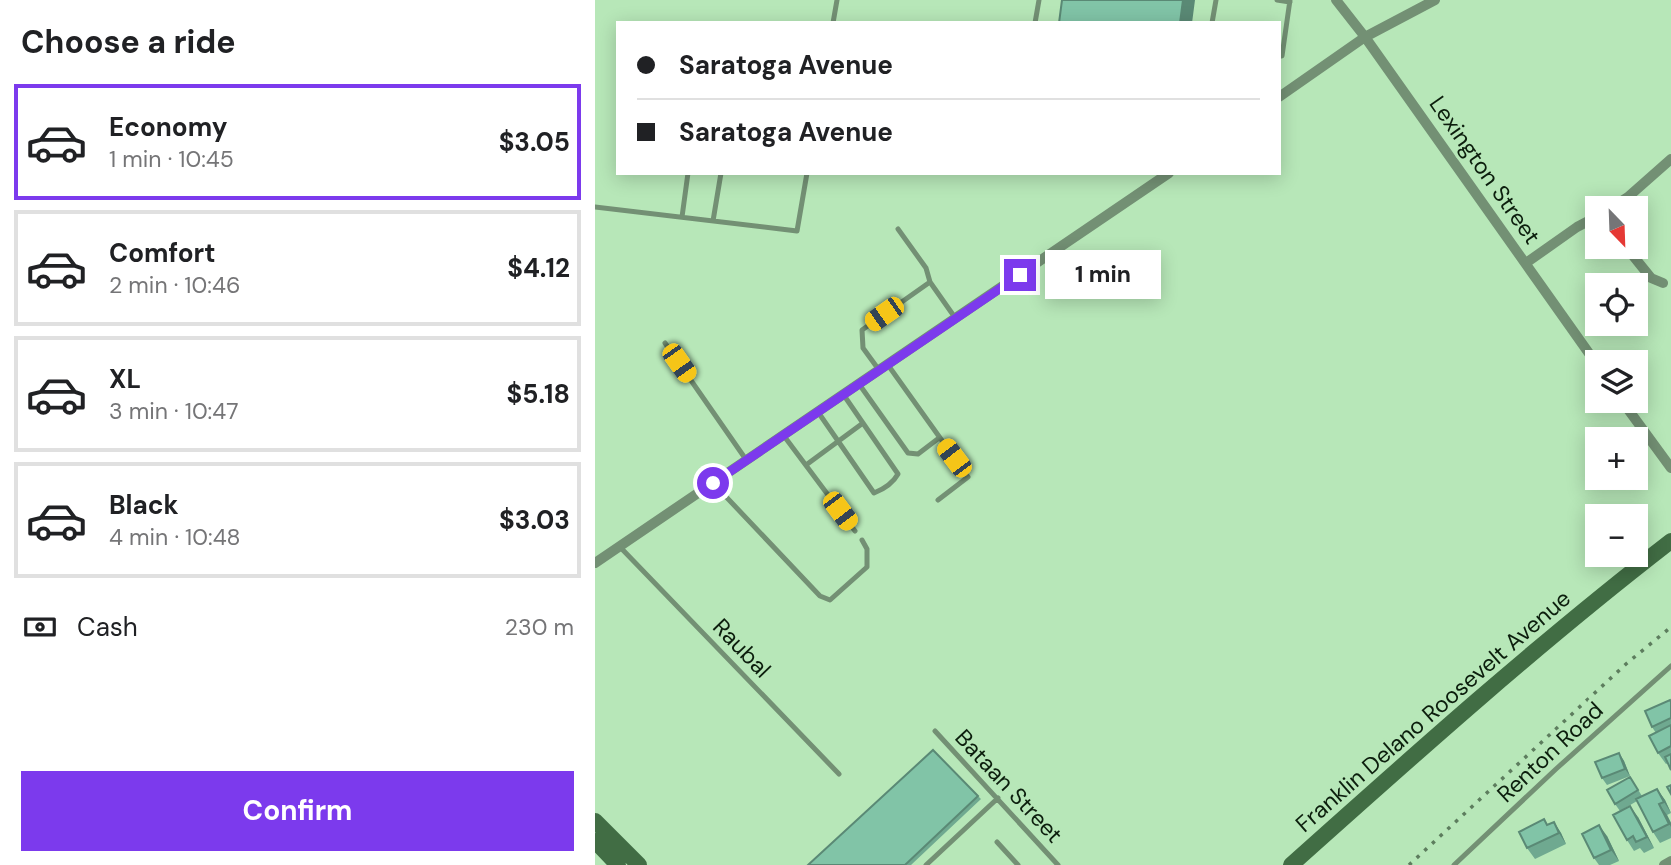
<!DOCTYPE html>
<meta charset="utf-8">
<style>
:root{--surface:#fff;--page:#f6f6f6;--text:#202124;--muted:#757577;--line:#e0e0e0;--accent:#7c3aed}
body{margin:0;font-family:"DM Sans",sans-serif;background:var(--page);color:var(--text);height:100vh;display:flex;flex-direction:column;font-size:26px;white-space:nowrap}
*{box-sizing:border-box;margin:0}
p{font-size:23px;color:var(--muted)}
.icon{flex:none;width:38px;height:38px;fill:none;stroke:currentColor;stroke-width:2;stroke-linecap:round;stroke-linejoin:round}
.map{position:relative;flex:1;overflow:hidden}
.details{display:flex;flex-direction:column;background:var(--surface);width:595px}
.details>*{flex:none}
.hud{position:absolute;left:21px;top:21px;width:665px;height:154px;border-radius:0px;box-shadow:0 4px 18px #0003;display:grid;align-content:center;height:154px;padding:0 21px;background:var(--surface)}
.needle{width:46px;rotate:157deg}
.fabs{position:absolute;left:990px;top:196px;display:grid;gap:14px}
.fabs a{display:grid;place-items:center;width:63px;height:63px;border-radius:0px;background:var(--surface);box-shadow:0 4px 18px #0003;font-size:35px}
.end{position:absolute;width:32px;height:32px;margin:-16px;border:9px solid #7c3aed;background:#fff;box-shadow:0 0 0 4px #fff}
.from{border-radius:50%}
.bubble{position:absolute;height:49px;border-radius:0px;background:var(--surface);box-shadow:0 4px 18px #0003;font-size:23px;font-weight:700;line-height:49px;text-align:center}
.car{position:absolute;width:21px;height:42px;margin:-21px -10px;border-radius:9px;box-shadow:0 0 5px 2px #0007;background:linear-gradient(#f5c518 24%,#345 0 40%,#f5c518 0 76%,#345 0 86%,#f5c518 0)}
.hud b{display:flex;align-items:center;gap:24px;height:66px;font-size:26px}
.hud b+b{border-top:2px solid var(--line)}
.hud i{width:18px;height:18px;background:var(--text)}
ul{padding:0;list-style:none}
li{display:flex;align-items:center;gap:21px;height:116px;margin:0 14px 10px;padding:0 7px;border:4px solid var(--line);border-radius:0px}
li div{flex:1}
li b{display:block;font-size:26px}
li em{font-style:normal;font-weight:700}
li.selected{border-color:var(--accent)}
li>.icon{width:63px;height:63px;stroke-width:1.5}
h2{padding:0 21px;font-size:32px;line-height:84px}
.pay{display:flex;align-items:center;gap:18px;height:77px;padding:0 21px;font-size:26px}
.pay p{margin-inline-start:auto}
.cta{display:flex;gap:14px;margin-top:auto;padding:14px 21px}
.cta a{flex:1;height:80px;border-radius:0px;background:var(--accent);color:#fff;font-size:28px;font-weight:700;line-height:80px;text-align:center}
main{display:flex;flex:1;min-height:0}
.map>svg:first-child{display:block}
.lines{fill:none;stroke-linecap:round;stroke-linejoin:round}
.lane{stroke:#739074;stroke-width:5}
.street{stroke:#739074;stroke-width:10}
.secondary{stroke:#416d44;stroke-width:16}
.rail{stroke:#5d7d5e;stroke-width:3.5;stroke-dasharray:3.5 7;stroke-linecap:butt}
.wall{fill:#6fa990}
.shaded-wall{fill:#5a8975}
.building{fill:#81c4a7;stroke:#5a8975;stroke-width:2}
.route{stroke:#7c3aed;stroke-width:9}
.labels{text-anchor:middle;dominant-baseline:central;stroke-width:6;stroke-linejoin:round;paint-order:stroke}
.street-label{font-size:23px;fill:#0c1e0d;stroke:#b7e7b8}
</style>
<main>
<section class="details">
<h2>Choose a ride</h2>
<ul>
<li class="selected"><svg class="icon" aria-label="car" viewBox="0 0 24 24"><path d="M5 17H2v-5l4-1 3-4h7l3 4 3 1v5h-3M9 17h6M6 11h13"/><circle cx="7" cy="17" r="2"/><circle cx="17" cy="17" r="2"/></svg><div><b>Economy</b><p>1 min · 10:45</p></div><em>$3.05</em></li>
<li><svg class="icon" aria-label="car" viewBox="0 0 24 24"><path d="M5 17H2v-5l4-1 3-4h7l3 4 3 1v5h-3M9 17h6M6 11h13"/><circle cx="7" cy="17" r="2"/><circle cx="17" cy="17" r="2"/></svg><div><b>Comfort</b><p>2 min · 10:46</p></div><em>$4.12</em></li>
<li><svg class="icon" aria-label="car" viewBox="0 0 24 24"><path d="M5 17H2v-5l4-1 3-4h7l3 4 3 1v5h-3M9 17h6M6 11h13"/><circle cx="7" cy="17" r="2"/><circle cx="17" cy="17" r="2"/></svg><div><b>XL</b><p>3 min · 10:47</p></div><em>$5.18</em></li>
<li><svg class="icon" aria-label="car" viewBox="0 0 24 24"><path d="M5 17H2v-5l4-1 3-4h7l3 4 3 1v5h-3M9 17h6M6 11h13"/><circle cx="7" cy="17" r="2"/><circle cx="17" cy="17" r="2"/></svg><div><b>Black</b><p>4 min · 10:48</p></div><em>$3.03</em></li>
</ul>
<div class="pay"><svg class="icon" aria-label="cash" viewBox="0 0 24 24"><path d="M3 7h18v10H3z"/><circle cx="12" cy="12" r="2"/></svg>Cash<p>230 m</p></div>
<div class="cta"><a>Confirm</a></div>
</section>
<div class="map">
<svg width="1076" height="865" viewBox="0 0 1076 865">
<rect width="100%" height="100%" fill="#b7e7b8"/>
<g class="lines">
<path class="lane" d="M682,0L695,2
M238,23L242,0
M440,23L444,0
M617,23L621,0
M684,56H687L695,0
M0,207L202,231L212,173
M87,217L93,173
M118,221L126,173
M303,229L331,268L335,282
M70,343L152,461
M293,365L373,477L343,500
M284,370L268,348L267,330L335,282L361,319
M264,384L313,453L323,454L344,438
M223,412L279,493C289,489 298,483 303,474L248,394
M189,436L260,531
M211,465L268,423
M118,483L225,596L235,600L272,567V549L267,540
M25,547L244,774
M340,731L463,865
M402,842L423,865
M331,865L403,798
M859,865L961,769L1076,666"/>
<path class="street" d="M741,0L770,37L1003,366
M684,97L770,37L840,0
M1016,208L1033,197L1076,159
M1031,247L1056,278L1068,283
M931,263L982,227L1003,216
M1027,401L1076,468
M0,563L574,173
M1069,865L1076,861"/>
<path class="secondary" d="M0,821L44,865
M0,841L23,865
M696,865C820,754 944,643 1076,541"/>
<path class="rail" d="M814,865L1031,664L1076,627"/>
</g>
<path class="wall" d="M1076,701V770L1073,763L1071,764L1063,753L1061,733L1057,727Z
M1024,753L1029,761L1035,776L1012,785L1007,778Z
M1035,777L1047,796L1062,789L1070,800L1076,813L1072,815L1076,823V838L1065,843L1058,832L1042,801L1025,811L1020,804Z
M383,796L386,799L316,865H213Z
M1043,817L1059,848L1049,853L1045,848L1039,851L1032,840Z
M949,819L953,825L959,822L966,833L971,844L940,859L932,848Z
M1012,836L1024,861L1015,865H1004L999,858Z"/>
<path class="shaded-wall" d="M588,0H600L597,23H585Z
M1024,753L1029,761L1035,776L1030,769Z
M1062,789L1070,800L1076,813L1069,802Z
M1064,804L1072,815L1076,823V827Z
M1035,806L1043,817L1059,848L1052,837Z
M959,822L966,833L971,844L964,833Z
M1004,825L1012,836L1024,861L1016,850Z"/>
<path class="building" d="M467,0H588L585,23H464Z
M1075,700L1076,702V718L1057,727L1050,711Z
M1076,725V746L1063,753L1054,736Z
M338,750L383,796L310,865H213Z
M1024,753L1030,769L1007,778L1000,762Z
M1076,754V770L1070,757Z
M1035,777L1043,790L1020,804L1012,790Z
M1076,785V794L1072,787Z
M1062,789L1069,802L1064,804L1074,824L1058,832L1041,799Z
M1035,806L1052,837L1041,842L1038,836L1032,840L1018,815Z
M949,819L952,825L959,822L964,833L932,848L924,832Z
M1004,825L1016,850L999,858L987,834Z"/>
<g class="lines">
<path class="route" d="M118,483L425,275"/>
</g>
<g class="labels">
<g class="street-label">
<text transform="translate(890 170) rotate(55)">Lexington Street</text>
<text transform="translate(147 648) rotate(46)">Raubal</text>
<text transform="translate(838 711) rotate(-41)">Franklin Delano Roosevelt Avenue</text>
<text transform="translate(955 752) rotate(-43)">Renton Road</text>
<text transform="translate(414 786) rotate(47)">Bataan Street</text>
</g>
</g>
</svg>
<div class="fabs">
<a><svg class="needle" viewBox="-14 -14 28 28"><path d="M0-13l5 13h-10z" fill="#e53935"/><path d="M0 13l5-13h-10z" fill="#757577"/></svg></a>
<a><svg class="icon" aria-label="locate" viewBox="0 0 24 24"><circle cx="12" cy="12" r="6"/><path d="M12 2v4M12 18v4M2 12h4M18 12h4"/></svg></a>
<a><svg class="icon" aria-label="layers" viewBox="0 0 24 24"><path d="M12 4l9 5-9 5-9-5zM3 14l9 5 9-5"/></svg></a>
<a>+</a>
<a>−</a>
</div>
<i class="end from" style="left:118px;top:483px"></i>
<i class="end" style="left:425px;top:275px"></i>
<div class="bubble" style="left:450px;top:250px;width:116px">1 min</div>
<i class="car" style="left:289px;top:314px;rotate:235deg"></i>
<i class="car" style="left:84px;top:363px;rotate:145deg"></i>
<i class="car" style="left:359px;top:458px;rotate:323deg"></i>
<i class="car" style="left:245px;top:511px;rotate:143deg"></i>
<div class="hud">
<b><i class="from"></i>Saratoga Avenue</b>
<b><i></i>Saratoga Avenue</b>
</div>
</div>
</main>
